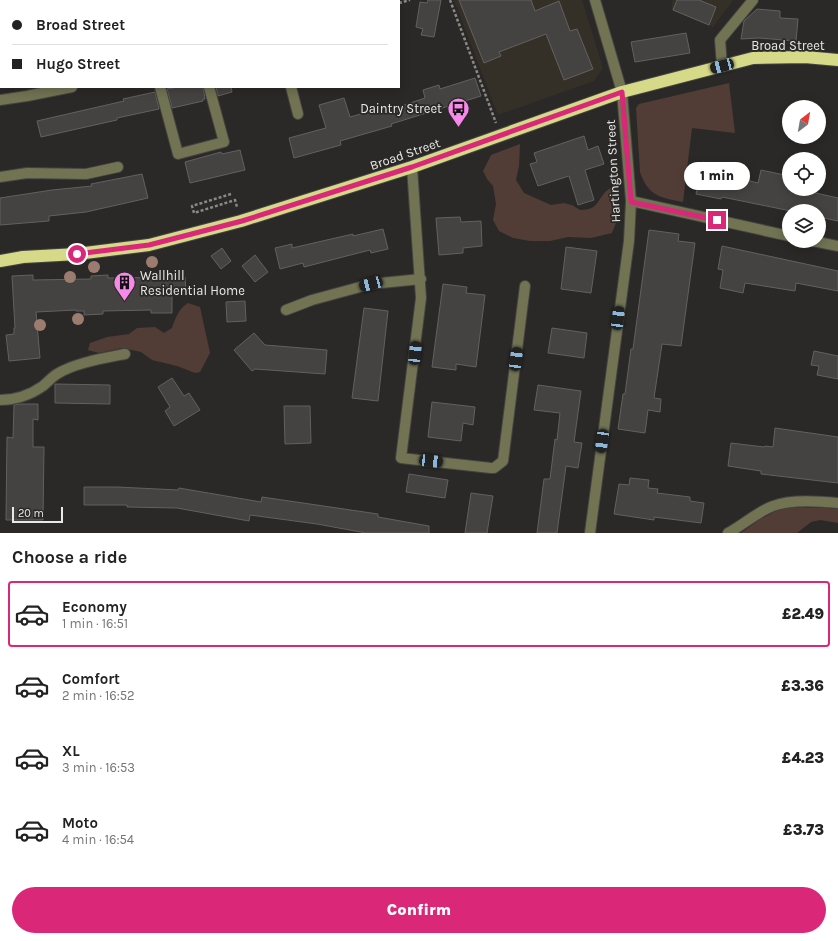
<!DOCTYPE html>
<meta charset="utf-8">
<style>
:root{--surface:#fff;--page:#f6f6f6;--text:#222;--muted:#767676;--line:#e0e0e0;--accent:#db2777}
body{margin:0;font-family:Karla,sans-serif;background:var(--page);color:var(--text);height:100vh;display:flex;flex-direction:column;font-size:15px;white-space:nowrap}
*{box-sizing:border-box;margin:0}
p{font-size:13px;color:var(--muted)}
.icon{flex:none;width:22px;height:22px;fill:none;stroke:currentColor;stroke-width:2;stroke-linecap:round;stroke-linejoin:round}
.map{position:relative;height:533px;overflow:hidden}
.side{display:flex;flex-direction:column;background:var(--surface);flex:1}
.side>*{flex:none}
.hud{position:absolute;left:0px;top:0px;width:400px;height:88px;box-shadow:0 2px 10px #0003;display:grid;align-content:center;height:88px;padding:0 12px;background:var(--surface)}
.needle{width:26px;rotate:31deg}
.buttons{position:absolute;left:782px;top:100px;display:grid;gap:8px}
.buttons a{display:grid;place-items:center;width:44px;height:44px;border-radius:50%;background:var(--surface);box-shadow:0 2px 10px #0003;font-size:20px}
.scale{position:absolute;left:12px;bottom:10px;width:51px;box-sizing:border-box;padding-left:4px;border:2px solid #e9e8e6;border-top:0;font-size:11px;line-height:14px;white-space:nowrap;color:#e9e8e6;-webkit-text-stroke:3px #2a2927;paint-order:stroke}
.end{position:absolute;width:18px;height:18px;margin:-9px;border:5px solid #db2777;background:#fff;box-shadow:0 0 0 2px #fff}
.from{border-radius:50%}
.bubble{position:absolute;height:28px;border-radius:14px;background:var(--surface);box-shadow:0 2px 10px #0003;font-size:13px;font-weight:800;line-height:28px;text-align:center}
.car{position:absolute;width:12px;height:24px;margin:-12px -6px;border-radius:5px;box-shadow:0 0 3px 1px #0007;background:linear-gradient(#222 24%,#8ab4d8 0 40%,#222 0 76%,#8ab4d8 0 86%,#222 0)}
.hud b{display:flex;align-items:center;gap:14px;height:38px;font-size:15px}
.hud b+b{border-top:1px solid var(--line)}
.hud i{width:10px;height:10px;background:var(--text)}
ul{padding:0;list-style:none}
li{display:flex;align-items:center;gap:12px;height:66px;margin:0 8px 6px;padding:0 4px;border:2px solid transparent;border-radius:4px}
li div{flex:1}
li b{display:block;font-size:15px}
li em{font-style:normal;font-weight:800}
li.selected{border-color:var(--accent)}
li>.icon{width:36px;height:36px;stroke-width:1.5}
h2{padding:0 12px;font-size:18px;line-height:48px}
.action{display:flex;gap:8px;margin-top:auto;padding:8px 12px}
.action a{flex:1;height:46px;border-radius:24px;background:var(--accent);color:#fff;font-size:16px;font-weight:800;line-height:46px;text-align:center}
.map>svg:first-child{display:block}
.built{fill:#343028}
.green{fill:#513d36}
.building{fill:#454341;stroke:#63615f}
.lines{fill:none;stroke-linecap:round;stroke-linejoin:round}
.minor-casing{stroke:#454442;stroke-width:12}
.highway-casing{stroke:#454442;stroke-width:14}
.path{stroke:#8a8987;stroke-width:2.5;stroke-dasharray:3 2;stroke-linecap:butt}
.minor{stroke:#717353;stroke-width:10}
.highway{stroke:#d5d988;stroke-width:12}
.tree{fill:#9d7c70}
.route{stroke:#db2777;stroke-width:5}
.labels{text-anchor:middle;dominant-baseline:central;stroke-width:3.5;stroke-linejoin:round;paint-order:stroke}
.street-label{font-size:13px;fill:#e9e8e6;stroke:#2a2927}
.poi-label{font-size:13px;fill:#e9e8e6;stroke:#2a2927;text-anchor:end}
</style>
<div class="map">
<svg width="838" height="533" viewBox="0 0 838 533">
<rect width="100%" height="100%" fill="#2a2927"/>
<path class="built" d="M454,0H582L603,68L594,81L498,115Z
M672,0H733L713,27L672,10Z"/>
<path class="green" d="M729,83L735,133L692,128L683,202C661,198 648,196 640,172L636,108L639,104Z
M520,144L519,166L516,180L524,193L551,205L564,203L572,205L580,210C601,210 596,198 610,188L617,191V220L612,233L591,238L568,237L550,241H530L513,238L499,231L493,220L496,204L493,186L487,179L483,171L491,155Z
M188,303L200,307L210,353L200,372L195,373L177,366L152,360L141,352L122,348L99,353L88,350L90,343L107,337L129,334L137,328L155,327L164,333L172,328C175,319 179,308 188,303Z
M783,507L827,508L838,509V523L820,520L811,522L797,533H741L759,520Z"/>
<path class="building" d="M428,0H441L434,37L421,35L423,29L416,27L420,2L427,3Z
M459,0H531L535,11L559,1L570,31L577,29L593,69L564,80L546,34L499,52L501,56L484,63Z
M677,0H699L716,7L709,25L673,10Z
M757,9L780,11V18L798,19L796,41L759,38L741,39L744,21Z
M686,33L690,53L635,62L631,42Z
M475,78L481,96L391,124L392,126L340,141L341,145L294,158L289,138L326,128L319,105L344,98L350,117L386,107L387,111L425,98L423,90L439,85L440,89Z
M178,87H203L205,99H203V101L172,108L167,89Z
M216,87H231L232,92L218,96Z
M155,92L159,109L117,118V120L41,137L37,121L124,101L123,99Z
M584,136L588,150L598,146L604,164L585,170L594,200L578,205L569,176L538,186L530,164L537,162L534,153Z
M240,150L245,170L190,183L185,162L221,152L222,154Z
M703,162L716,165L715,172L758,183L761,170L789,176V189H798L838,198V221L819,217V211H791L722,197L721,199L696,194Z
M142,174L148,198L86,212L49,216V221L0,225V198L52,190L92,186L91,184Z
M460,217L461,222L481,221L482,246L463,248V253L439,255L436,218Z
M383,229L388,249L371,253L370,250L304,267L303,263L280,269L275,248L292,244V248L353,234V236Z
M649,230L679,234L678,241L695,243L681,346L662,344L654,398L661,399L660,412L648,410L645,433L618,429L623,394H625L631,349H633Z
M722,246L838,271V291L796,283L795,291L745,283L743,293L720,288L723,270L718,269Z
M566,247L597,251L591,293L561,289Z
M222,248L231,261L221,269L211,256Z
M255,255L268,272L255,282L242,266Z
M33,275V280L91,279V276L108,275V278L185,277L186,294H172V313H151V310L103,311V314L84,315V311H76V310L36,312L40,358L9,361L6,335L14,334V328H15L12,276Z
M443,284L467,287L466,293L485,295L476,367L456,364V370L432,367Z
M245,301L246,321L227,322L226,302Z
M364,308L388,311L378,401L352,398Z
M552,328L587,333L584,358L548,353Z
M254,333L265,345L327,350L325,374L255,369L252,371L234,350Z
M814,351L838,356V379L817,375L819,366L811,365Z
M172,378L184,396L189,393L200,410L174,426L165,411L170,407L158,387Z
M55,384L110,385V404L55,403Z
M538,385L581,391L574,442L582,443L578,468L566,466L557,533H537L544,479H550L555,439L557,440L560,413L534,410Z
M432,402L475,407L473,425L463,423L461,441L428,437Z
M19,404H38V420L33,419V447H44L43,520H6L7,437L13,438L14,405Z
M284,406H310L311,443L285,444Z
M775,428L838,437V483L761,474V471L728,466L731,443L764,447L765,446L773,447Z
M409,474L448,480L445,498L406,492Z
M630,478L649,480L648,488L658,489L657,493L690,497V501L704,503L701,523L654,517V520L614,514L619,484L629,485Z
M84,487H117L178,490L179,488L261,502L262,497L378,514V517L429,526V533H366L317,524L250,515L249,521L177,508L127,507V505H84Z
M471,493L493,496L487,533H465Z"/>
<g class="lines">
<defs>
<path id="minor" d="M722,66L720,40L753,0
M160,87L178,154L224,142L209,87
M291,87L298,114
M0,100L27,96L72,87
M412,167L421,298L401,458L491,468H494L503,461L525,286
M0,177L27,173L86,174L118,167
M631,201L789,236
M813,241L838,246
M286,310L312,300L371,284L421,279
M0,400C16,400 30,395 43,386C48,382 52,377 57,374C74,363 105,358 125,354
M590,533L629,241L631,201L622,92L595,0
M728,533C743,525 757,512 773,506C790,499 819,501 838,503"/>
<path id="highway" d="M0,261L23,257L77,254L149,245L241,221L412,167L622,92L753,58L805,57L838,60"/>
</defs>
<use href="#minor" class="minor-casing"/>
<use href="#highway" class="highway-casing"/>
<path class="path" d="M450,0L496,123
M399,3L410,0
M231,194L192,206L194,213L235,200L237,207"/>
<use href="#minor" class="minor"/>
<use href="#highway" class="highway"/>
</g>
<g class="tree">
<circle cx="152" cy="262" r="6"/>
<circle cx="94" cy="267" r="6"/>
<circle cx="70" cy="277" r="6"/>
<circle cx="78" cy="319" r="6"/>
<circle cx="40" cy="325" r="6"/>
</g>
<g class="lines">
<path class="route" d="M77,254L149,245L242,221L412,167L622,92L631,202L717,220"/>
</g>
<defs>
<symbol id="bus-pin" viewBox="-11 -11 22 30"><path d="M0 17L-7.5 6A9.5 9.5 0 1 1 7.5 6Z" fill="#f888ea" stroke="#2a2927"/><path d="M-5-6H5V4H4V6H2V4H-2V6H-4V4H-5ZM-3.5-4V0h7V-4ZM-3.5 1.2v1.5H-2V1.2ZM2 1.2v1.5H3.5V1.2Z" fill="#111"/></symbol>
<symbol id="building-pin" viewBox="-11 -11 22 30"><path d="M0 17L-7.5 6A9.5 9.5 0 1 1 7.5 6Z" fill="#f888ea" stroke="#2a2927"/><path d="M-4-6H4V6H1V3H-1V6H-4ZM-2.5-4.3h1.7v1.8h-1.7ZM.8-4.3h1.7v1.8H.8ZM-2.5-1h1.7V.8h-1.7ZM.8-1h1.7V.8H.8Z" fill="#111"/></symbol>
</defs>
<g fill-rule="evenodd">
<use href="#bus-pin" x="446" y="96" width="25" height="34"/>
<use href="#building-pin" x="112" y="270" width="25" height="34"/>
</g>
<g class="labels">
<g class="street-label">
<text x="788" y="45">Broad Street</text>
<text transform="translate(405 154) rotate(-19)">Broad Street</text>
<text transform="translate(613 171) rotate(-93)">Hartington Street</text>
</g>
<g class="poi-label">
<text x="442" y="108">Daintry Street</text>
<text x="140" y="275" text-anchor="start">Wallhill<tspan x="140" dy="15">Residential Home</tspan></text>
</g>
</g>
</svg>
<div class="buttons">
<a><svg class="needle" viewBox="-14 -14 28 28"><path d="M0-13l5 13h-10z" fill="#e53935"/><path d="M0 13l5-13h-10z" fill="#767676"/></svg></a>
<a><svg class="icon" aria-label="locate" viewBox="0 0 24 24"><circle cx="12" cy="12" r="6"/><path d="M12 2v4M12 18v4M2 12h4M18 12h4"/></svg></a>
<a><svg class="icon" aria-label="layers" viewBox="0 0 24 24"><path d="M12 4l9 5-9 5-9-5zM3 14l9 5 9-5"/></svg></a>
</div>
<div class="scale">20 m</div>
<i class="end from" style="left:77px;top:254px"></i>
<i class="end" style="left:717px;top:220px"></i>
<div class="bubble" style="left:684px;top:162px;width:66px">1 min</div>
<i class="car" style="left:722px;top:66px;rotate:255deg"></i>
<i class="car" style="left:371px;top:284px;rotate:255deg"></i>
<i class="car" style="left:618px;top:318px;rotate:7deg"></i>
<i class="car" style="left:415px;top:353px;rotate:6deg"></i>
<i class="car" style="left:516px;top:359px;rotate:7deg"></i>
<i class="car" style="left:602px;top:441px;rotate:188deg"></i>
<i class="car" style="left:431px;top:461px;rotate:96deg"></i>
<div class="hud">
<b><i class="from"></i>Broad Street</b>
<b><i></i>Hugo Street</b>
</div>
</div>
<section class="side">
<h2>Choose a ride</h2>
<ul>
<li class="selected"><svg class="icon" aria-label="car" viewBox="0 0 24 24"><path d="M5 17H2v-5l4-1 3-4h7l3 4 3 1v5h-3M9 17h6M6 11h13"/><circle cx="7" cy="17" r="2"/><circle cx="17" cy="17" r="2"/></svg><div><b>Economy</b><p>1 min · 16:51</p></div><em>£2.49</em></li>
<li><svg class="icon" aria-label="car" viewBox="0 0 24 24"><path d="M5 17H2v-5l4-1 3-4h7l3 4 3 1v5h-3M9 17h6M6 11h13"/><circle cx="7" cy="17" r="2"/><circle cx="17" cy="17" r="2"/></svg><div><b>Comfort</b><p>2 min · 16:52</p></div><em>£3.36</em></li>
<li><svg class="icon" aria-label="car" viewBox="0 0 24 24"><path d="M5 17H2v-5l4-1 3-4h7l3 4 3 1v5h-3M9 17h6M6 11h13"/><circle cx="7" cy="17" r="2"/><circle cx="17" cy="17" r="2"/></svg><div><b>XL</b><p>3 min · 16:53</p></div><em>£4.23</em></li>
<li><svg class="icon" aria-label="car" viewBox="0 0 24 24"><path d="M5 17H2v-5l4-1 3-4h7l3 4 3 1v5h-3M9 17h6M6 11h13"/><circle cx="7" cy="17" r="2"/><circle cx="17" cy="17" r="2"/></svg><div><b>Moto</b><p>4 min · 16:54</p></div><em>£3.73</em></li>
</ul>
<div class="action"><a>Confirm</a></div>
</section>
